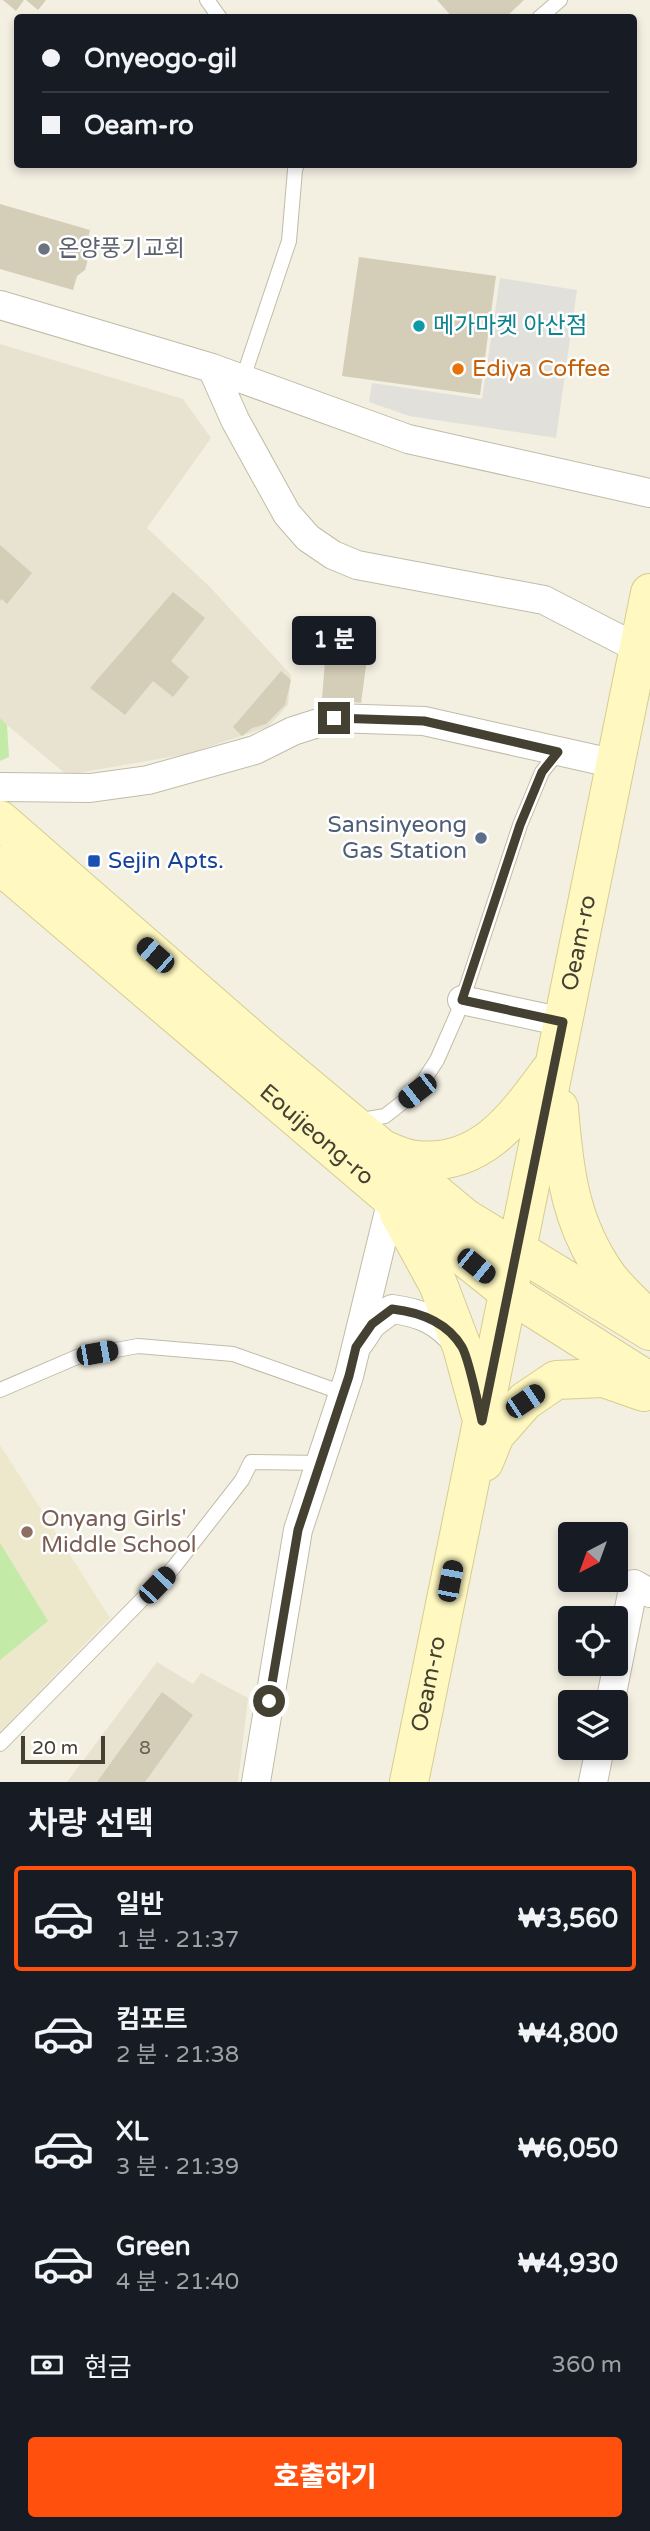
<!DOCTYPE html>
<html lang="ko">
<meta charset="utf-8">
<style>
:root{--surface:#171b24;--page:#20242c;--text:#f1f3f6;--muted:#9ea1a6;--line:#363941;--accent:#ff500d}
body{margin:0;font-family:"Varela Round","Noto Sans KR",sans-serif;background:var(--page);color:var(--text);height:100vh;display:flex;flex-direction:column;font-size:26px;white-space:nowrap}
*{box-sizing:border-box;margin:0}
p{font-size:23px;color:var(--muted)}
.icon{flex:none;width:38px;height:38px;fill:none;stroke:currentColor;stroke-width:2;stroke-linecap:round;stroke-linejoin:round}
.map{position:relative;height:1782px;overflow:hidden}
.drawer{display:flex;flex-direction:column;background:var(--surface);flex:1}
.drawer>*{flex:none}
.guide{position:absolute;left:14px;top:14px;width:623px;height:154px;border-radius:7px;box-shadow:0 4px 10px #0003;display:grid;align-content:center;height:154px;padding:0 28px;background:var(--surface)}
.needle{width:46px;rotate:221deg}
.buttons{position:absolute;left:558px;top:1522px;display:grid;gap:14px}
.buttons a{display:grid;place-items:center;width:70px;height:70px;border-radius:7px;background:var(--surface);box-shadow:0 4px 10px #0003;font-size:35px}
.scale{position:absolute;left:21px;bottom:18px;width:84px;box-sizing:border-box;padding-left:7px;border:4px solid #444032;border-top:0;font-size:19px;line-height:24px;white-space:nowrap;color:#444032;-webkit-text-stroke:5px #fff;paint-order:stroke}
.end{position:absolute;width:32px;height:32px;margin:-16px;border:9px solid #444032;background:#fff;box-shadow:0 0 0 4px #fff}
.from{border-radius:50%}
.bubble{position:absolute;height:49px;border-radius:7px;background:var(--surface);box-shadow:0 4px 10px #0003;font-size:23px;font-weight:800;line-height:49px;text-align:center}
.car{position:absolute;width:21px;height:42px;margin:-21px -10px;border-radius:9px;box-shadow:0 0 5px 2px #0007;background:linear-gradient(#222 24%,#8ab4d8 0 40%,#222 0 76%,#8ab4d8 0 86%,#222 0)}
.guide b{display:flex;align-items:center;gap:24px;height:66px;font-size:26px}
.guide b+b{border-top:2px solid var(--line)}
.guide i{width:18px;height:18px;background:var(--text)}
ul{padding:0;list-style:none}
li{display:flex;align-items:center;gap:21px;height:105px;margin:0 14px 10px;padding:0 14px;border:4px solid transparent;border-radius:7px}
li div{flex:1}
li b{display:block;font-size:26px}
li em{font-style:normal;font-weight:800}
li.active{border-color:var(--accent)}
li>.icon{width:63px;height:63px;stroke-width:1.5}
h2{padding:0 28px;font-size:32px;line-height:84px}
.pay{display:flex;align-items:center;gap:18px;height:77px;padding:0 28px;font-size:26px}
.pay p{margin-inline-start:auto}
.button{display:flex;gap:14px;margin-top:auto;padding:14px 28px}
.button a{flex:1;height:80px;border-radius:7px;background:var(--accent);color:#fff;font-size:28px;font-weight:800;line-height:80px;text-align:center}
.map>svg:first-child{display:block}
.residential{fill:#e7e3d0}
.education{fill:#ede8cb}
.green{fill:#c3eba7}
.parking{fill:#e2e0db}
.building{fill:#d4cdb7}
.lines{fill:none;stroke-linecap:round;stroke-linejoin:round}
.service-casing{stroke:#c1bca7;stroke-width:16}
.minor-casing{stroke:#c1bca7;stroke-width:30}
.secondary-casing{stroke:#d6cd8e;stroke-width:40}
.service{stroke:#fff;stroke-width:14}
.minor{stroke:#fff;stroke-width:28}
.secondary{stroke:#fff8c0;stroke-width:38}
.route{stroke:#444032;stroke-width:9}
.worship-dot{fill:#6b7280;stroke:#fff;stroke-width:2.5}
.culture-dot{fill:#0f9aa8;stroke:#fff;stroke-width:2.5}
.food-dot{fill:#e8710a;stroke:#fff;stroke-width:2.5}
.service-dot{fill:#5c6f8a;stroke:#fff;stroke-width:2.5}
.transit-dot{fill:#1a4fb4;stroke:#fff;stroke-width:2.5}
.education-dot{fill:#8d6e63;stroke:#fff;stroke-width:2.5}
.labels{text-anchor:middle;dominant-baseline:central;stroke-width:5;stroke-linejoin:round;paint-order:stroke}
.number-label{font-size:19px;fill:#686353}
.worship-label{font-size:23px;fill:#5b616d;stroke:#fff;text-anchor:start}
.culture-label{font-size:23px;fill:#0d838f;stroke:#fff;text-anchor:start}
.food-label{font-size:23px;fill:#c56008;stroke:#fff;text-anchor:start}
.service-label{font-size:23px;fill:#4e5e75;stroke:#fff;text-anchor:end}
.transit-label{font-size:23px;fill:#164399;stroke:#fff;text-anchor:start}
.street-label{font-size:23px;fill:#444032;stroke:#fff}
.education-label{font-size:23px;fill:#785e54;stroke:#fff;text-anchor:start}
</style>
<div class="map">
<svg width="650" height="1782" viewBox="0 0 650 1782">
<rect width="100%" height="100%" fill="#f3f0e2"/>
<path class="residential" d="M0,344L183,399L211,438L147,528L210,587L291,675L288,705L268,727L187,754L67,775L0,719Z
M157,1662L193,1684L201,1673L248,1698L238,1782H67Z"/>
<path class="education" d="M0,1445L110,1618L0,1732Z"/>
<path class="green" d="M0,718L7,725L9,757L0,761Z
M0,1543L48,1621L0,1660Z"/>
<path class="parking" d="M500,278L577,290L556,438L409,416L369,402L372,383L482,399Z"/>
<path class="building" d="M3,0H24L16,11Z
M26,0H46L38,10Z
M437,0H524L505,18H453Z
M0,204L90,230L86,245L90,252L85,270L77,276L73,290L0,269Z
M359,257L496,276L480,395L342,376Z
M0,545L32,573L7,604L2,599L0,601Z
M173,592L205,618L171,661L189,677L173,697L153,681L125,715L90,688Z
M327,637L369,644L361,703L322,698Z
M281,671L291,680L285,705L266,724L252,728L242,736L233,727Z
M162,1692L193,1715L145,1782H97Z"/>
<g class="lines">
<defs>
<path id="service" d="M207,0L220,18
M539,18L560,0
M243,378L289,241L295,170L297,164
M356,1121L385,1116L417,1091L437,1060L459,1010L520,825L542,772L558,752
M0,1390L77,1357L138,1346L233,1354L343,1393
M0,1744L174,1567L242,1480L251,1462L320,1463"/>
<path id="minor" d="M0,305L212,368L408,439L650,493
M212,368L235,420L287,514L308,538L333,555L357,565L544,600L639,649
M0,787L90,788L148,780L255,750L293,731L334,718L424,721L616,764
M462,1000L563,1022
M360,1342L372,1324L392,1309C422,1313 437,1320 458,1343
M610,1703L634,1584L650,1593
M256,1782L298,1530L349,1376L392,1199
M593,1782L600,1748"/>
<g id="secondary">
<path d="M0,820L258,1045L465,1218L650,1331"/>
<path id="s1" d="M0,865L399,1205L508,1292L650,1382"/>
<path d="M559,1108C564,1171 570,1224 608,1277C617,1289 630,1301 641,1312"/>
<path d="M385,1150C394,1154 406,1159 416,1160C481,1167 515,1118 549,1072"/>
<path d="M399,1213L438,1284L462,1347L480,1413"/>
<path d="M484,1462L495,1435L525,1401L556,1380L604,1378L644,1392"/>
<path id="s2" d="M409,1782L650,593"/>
</g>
</defs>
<use href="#service" class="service-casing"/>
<use href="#minor" class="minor-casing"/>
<use href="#secondary" class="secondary-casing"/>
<use href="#service" class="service"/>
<use href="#minor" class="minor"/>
<use href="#secondary" class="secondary"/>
</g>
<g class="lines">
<path class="route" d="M269,1701L298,1530L349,1376L356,1347L372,1324L392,1309C419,1312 447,1322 462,1347C469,1359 478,1404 482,1421L563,1022L462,1000L520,825L542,772L558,752L424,721L334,718"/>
</g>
<circle class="worship-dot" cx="44" cy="249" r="7"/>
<circle class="culture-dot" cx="419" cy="326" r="7"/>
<circle class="food-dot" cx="458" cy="369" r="7"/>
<circle class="service-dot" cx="481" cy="838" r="7"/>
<rect class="transit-dot" x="87" y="854" width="14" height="14" rx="3.5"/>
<circle class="education-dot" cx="27" cy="1532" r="7"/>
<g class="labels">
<g class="number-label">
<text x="145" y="1748">8</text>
</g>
<g class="worship-label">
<text x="58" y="249">온양풍기교회</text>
</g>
<g class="culture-label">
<text x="433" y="326">메가마켓 아산점</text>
</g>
<g class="food-label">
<text x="472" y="369">Ediya Coffee</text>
</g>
<g class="service-label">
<text x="467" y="825">Sansinyeong<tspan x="467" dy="26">Gas Station</tspan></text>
</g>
<g class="transit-label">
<text x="108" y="861">Sejin Apts.</text>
</g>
<g class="street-label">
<text stroke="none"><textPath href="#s2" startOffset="856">Oeam-ro</textPath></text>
<text stroke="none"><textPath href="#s1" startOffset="416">Eouijeong-ro</textPath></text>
<text stroke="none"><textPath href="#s2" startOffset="100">Oeam-ro</textPath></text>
</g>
<g class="education-label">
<text x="41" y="1519">Onyang Girls'<tspan x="41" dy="26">Middle School</tspan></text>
</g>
</g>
</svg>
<div class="buttons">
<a><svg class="needle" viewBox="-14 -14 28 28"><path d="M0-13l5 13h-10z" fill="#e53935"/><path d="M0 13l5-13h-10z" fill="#9ea1a6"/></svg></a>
<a><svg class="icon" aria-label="locate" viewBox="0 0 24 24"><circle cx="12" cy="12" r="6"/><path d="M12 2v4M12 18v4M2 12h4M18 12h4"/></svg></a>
<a><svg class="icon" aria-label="layers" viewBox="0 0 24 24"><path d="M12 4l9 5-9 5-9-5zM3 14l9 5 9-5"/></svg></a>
</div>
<div class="scale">20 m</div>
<i class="end from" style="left:269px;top:1701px"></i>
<i class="end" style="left:334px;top:718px"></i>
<div class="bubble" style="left:292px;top:616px;width:84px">1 분</div>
<i class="car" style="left:155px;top:955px;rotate:311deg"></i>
<i class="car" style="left:417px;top:1091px;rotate:232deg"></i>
<i class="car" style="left:476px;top:1266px;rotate:129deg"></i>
<i class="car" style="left:97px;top:1353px;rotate:80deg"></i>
<i class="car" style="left:525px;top:1401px;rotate:56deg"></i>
<i class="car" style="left:450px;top:1581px;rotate:11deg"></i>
<i class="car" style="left:157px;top:1585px;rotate:44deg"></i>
<div class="guide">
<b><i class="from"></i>Onyeogo-gil</b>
<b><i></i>Oeam-ro</b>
</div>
</div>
<section class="drawer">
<h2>차량 선택</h2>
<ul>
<li class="active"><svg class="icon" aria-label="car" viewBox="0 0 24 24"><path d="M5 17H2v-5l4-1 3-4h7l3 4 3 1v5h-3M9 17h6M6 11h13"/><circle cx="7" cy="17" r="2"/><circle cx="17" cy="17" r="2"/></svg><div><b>일반</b><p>1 분 · 21:37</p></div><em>₩3,560</em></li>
<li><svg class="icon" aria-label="car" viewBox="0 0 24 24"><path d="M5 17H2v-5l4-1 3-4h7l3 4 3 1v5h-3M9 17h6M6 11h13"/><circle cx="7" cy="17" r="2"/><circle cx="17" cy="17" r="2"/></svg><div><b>컴포트</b><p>2 분 · 21:38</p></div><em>₩4,800</em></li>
<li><svg class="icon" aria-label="car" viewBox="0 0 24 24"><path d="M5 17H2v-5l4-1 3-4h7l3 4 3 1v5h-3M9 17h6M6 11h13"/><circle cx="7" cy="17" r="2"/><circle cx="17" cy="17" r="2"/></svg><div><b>XL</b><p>3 분 · 21:39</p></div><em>₩6,050</em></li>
<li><svg class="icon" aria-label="car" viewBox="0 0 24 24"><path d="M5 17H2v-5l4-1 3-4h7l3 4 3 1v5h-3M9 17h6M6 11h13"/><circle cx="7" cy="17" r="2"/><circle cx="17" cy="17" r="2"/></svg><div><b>Green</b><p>4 분 · 21:40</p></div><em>₩4,930</em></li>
</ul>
<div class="pay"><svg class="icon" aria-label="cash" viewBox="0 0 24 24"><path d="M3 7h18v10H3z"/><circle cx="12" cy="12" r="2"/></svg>현금<p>360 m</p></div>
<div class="button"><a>호출하기</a></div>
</section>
